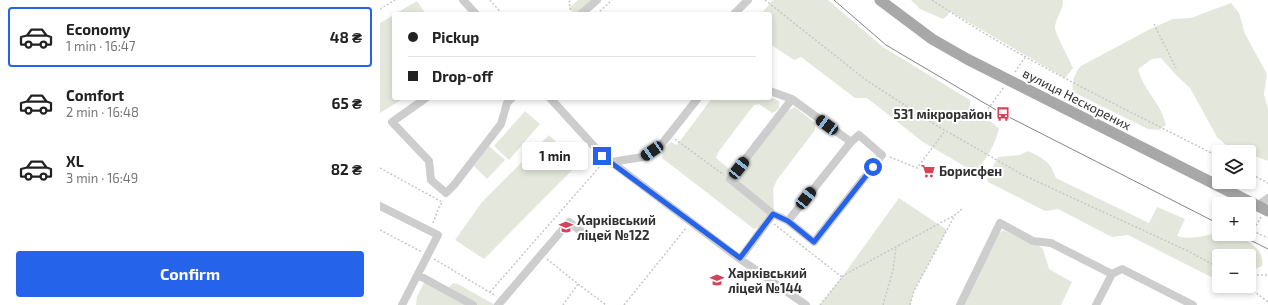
<!DOCTYPE html>
<meta charset="utf-8">
<style>
:root{--surface:#fff;--page:#f2f2f2;--text:#222;--muted:#767676;--line:#e0e0e0;--accent:#2563eb}
body{margin:0;font-family:"Exo 2",sans-serif;background:var(--page);color:var(--text);height:100vh;display:flex;flex-direction:column;font-size:15px;white-space:nowrap}
*{box-sizing:border-box;margin:0}
p{font-size:13px;color:var(--muted)}
.icon{flex:none;width:22px;height:22px;fill:none;stroke:currentColor;stroke-width:2;stroke-linecap:round;stroke-linejoin:round}
.map{position:relative;flex:1;overflow:hidden}
.details{display:flex;flex-direction:column;background:var(--surface);width:380px}
.details>*{flex:none}
.banner{position:absolute;left:12px;top:12px;width:380px;height:88px;border-radius:4px;box-shadow:0 2px 6px #0003;display:grid;align-content:center;height:88px;padding:0 16px;background:var(--surface)}
.tools{position:absolute;left:832px;top:145px;display:grid;gap:8px}
.tools a{display:grid;place-items:center;width:44px;height:44px;border-radius:4px;background:var(--surface);box-shadow:0 2px 6px #0003;font-size:20px}
.end{position:absolute;width:18px;height:18px;margin:-9px;border:5px solid #2563eb;background:#fff;box-shadow:0 0 0 2px #fff}
.from{border-radius:50%}
.bubble{position:absolute;height:28px;border-radius:4px;background:var(--surface);box-shadow:0 2px 6px #0003;font-size:13px;font-weight:700;line-height:28px;text-align:center}
.car{position:absolute;width:12px;height:24px;margin:-12px -6px;border-radius:5px;box-shadow:0 0 3px 1px #0007;background:linear-gradient(#222 24%,#8ab4d8 0 40%,#222 0 76%,#8ab4d8 0 86%,#222 0)}
.banner b{display:flex;align-items:center;gap:14px;height:38px;font-size:15px}
.banner b+b{border-top:1px solid var(--line)}
.banner i{width:10px;height:10px;background:var(--text)}
ul{padding:7px 0 0;list-style:none}
li{display:flex;align-items:center;gap:12px;height:60px;margin:0 8px 6px;padding:0 8px;border:2px solid transparent;border-radius:4px}
li div{flex:1}
li b{display:block;font-size:15px}
li em{font-style:normal;font-weight:700}
li.on{border-color:var(--accent)}
li>.icon{width:36px;height:36px;stroke-width:1.5}
.cta{display:flex;gap:8px;margin-top:auto;padding:8px 16px}
.cta a{flex:1;height:46px;border-radius:4px;background:var(--accent);color:#fff;font-size:16px;font-weight:700;line-height:46px;text-align:center}
main{display:flex;flex:1;min-height:0}
.map>svg:first-child{display:block}
.green{fill:#e4e8dc}
.lines{fill:none;stroke-linecap:round;stroke-linejoin:round}
.path{stroke:#c7c7c7;stroke-width:1.5;stroke-dasharray:2 2;stroke-linecap:butt}
.minor{stroke:#cdcdcd;stroke-width:8}
.major{stroke:#a8a8a8;stroke-width:11}
.tram{stroke:#858585;stroke-width:1}
.route{stroke:#2563eb;stroke-width:5}
.labels{text-anchor:middle;dominant-baseline:central;stroke-width:4;stroke-linejoin:round;paint-order:stroke}
.street-label{font-size:13px;fill:#303030;stroke:#fff}
.poi-label{font-size:13px;font-weight:bold;fill:#303030;stroke:#fff;text-anchor:start}
</style>
<main>
<section class="details">
<ul>
<li class="on"><svg class="icon" aria-label="car" viewBox="0 0 24 24"><path d="M5 17H2v-5l4-1 3-4h7l3 4 3 1v5h-3M9 17h6M6 11h13"/><circle cx="7" cy="17" r="2"/><circle cx="17" cy="17" r="2"/></svg><div><b>Economy</b><p>1 min · 16:47</p></div><em>48 ₴</em></li>
<li><svg class="icon" aria-label="car" viewBox="0 0 24 24"><path d="M5 17H2v-5l4-1 3-4h7l3 4 3 1v5h-3M9 17h6M6 11h13"/><circle cx="7" cy="17" r="2"/><circle cx="17" cy="17" r="2"/></svg><div><b>Comfort</b><p>2 min · 16:48</p></div><em>65 ₴</em></li>
<li><svg class="icon" aria-label="car" viewBox="0 0 24 24"><path d="M5 17H2v-5l4-1 3-4h7l3 4 3 1v5h-3M9 17h6M6 11h13"/><circle cx="7" cy="17" r="2"/><circle cx="17" cy="17" r="2"/></svg><div><b>XL</b><p>3 min · 16:49</p></div><em>82 ₴</em></li>
</ul>
<div class="cta"><a>Confirm</a></div>
</section>
<div class="map">
<svg width="888" height="305" viewBox="0 0 888 305">
<rect width="100%" height="100%" fill="#fff"/>
<path class="green" d="M198,0H211L196,14H194L189,8Z
M393,0H448L503,47L590,100V106L619,128C616,143 607,158 597,170H591L543,142L487,98H475L421,57L414,60L390,44V14H381Z
M531,0H683C684,9 676,17 675,27C674,31 690,61 693,68L685,78L569,11L568,15L563,19L540,9Z
M37,1L46,14H15Z
M851,3L859,13L865,34L887,74L884,94L888,109V161L875,156L869,158V152H854L837,137L810,88L796,75L781,58L772,59L758,69C763,90 782,104 786,125L779,130L768,129L693,92C691,83 695,72 701,66L770,29L793,19L811,18Z
M14,15V98H24L0,113V23Z
M390,97L399,101C400,108 398,111 392,113L379,104L374,105L339,151L336,158L352,171L360,172L403,113L415,107L435,123V130L397,180L393,189L394,210L381,226L374,229L282,158L283,148L291,142L297,145L332,98H390Z
M145,111L160,124L129,160L114,146Z
M169,135L198,164L104,259L75,240L102,202Z
M109,146L125,160L107,179L94,166Z
M648,151C663,158 670,161 676,178L769,223L777,207L805,219L797,236C809,240 828,236 839,231V234C856,234 886,244 882,266L869,272V256H839V281L748,235L732,237L678,209L665,211L608,182L607,178L618,157L640,155Z
M519,198L567,230L534,291L530,305H440L462,277Z
M623,230L658,245L663,249L669,269L692,282L681,305H583L619,234Z
M44,283L68,288L73,283L78,284L115,305H36L37,296Z"/>
<g class="lines">
<path class="path" d="M110,0L122,14
M385,0L486,80L554,124L643,175L808,251L839,268
M552,0C641,60 744,108 839,157
M0,9L15,0
M191,14L189,2L191,0
M217,14L232,0
M774,24L796,68
M635,72L646,56
M608,109L624,87
M295,139L344,175
M510,157L537,168L565,131
M0,168L62,202
M869,173L888,183
M881,217L873,231L888,238
M53,223L59,207L63,201
M394,224L462,277
M0,230L42,252
M54,259L116,296
M167,259L198,284L183,305
M869,275H888
M198,284L226,305
M867,286L888,302
M110,292L222,164
M244,305L306,228
M440,305L464,275L575,215
M503,305L513,270L516,247
M530,305L534,291L575,215L583,208"/>
<path class="minor" d="M83,0L96,14
M201,14L217,0
M354,14L368,0
M46,98L12,122L49,161L51,180L66,193L74,185L121,124L127,103L132,98
M170,98L222,155L360,259L426,305
M231,162L263,157L281,145L318,98
M0,206L58,235L22,305
M877,206L888,198
M393,214L408,221L471,142L412,99
M408,221L434,242L502,155L479,135L471,142
M360,259L393,214L350,179L412,99L390,91
M732,274L742,269L813,305
M38,275L93,305
M118,305L189,222L203,233
M580,305L620,223L653,241L671,243L732,274L716,305"/>
<path class="major" d="M500,0L552,39L587,59L888,211"/>
<path class="tram" d="M454,0L506,45L623,114L839,224
M858,234L888,249"/>
</g>
<g class="lines">
<path class="route" d="M222,156L360,258L393,214L408,221L434,242L493,167"/>
</g>
<defs>
<symbol id="bus-bare" viewBox="-9 -9 18 18"><path d="M-5-6H5V4H4V6H2V4H-2V6H-4V4H-5ZM-3.5-4V0h7V-4ZM-3.5 1.2v1.5H-2V1.2ZM2 1.2v1.5H3.5V1.2Z" fill="#d74159" stroke="#fff" stroke-width="2.5" paint-order="stroke"/></symbol>
<symbol id="supermarket-bare" viewBox="-9 -9 18 18"><path d="M-6-5.5h2.5l.6 2H6L4.5 2H-2.5L-4.4-4H-6ZM-1.5 3.2a1.3 1.3 0 1 0 .1 0ZM3 3.2a1.3 1.3 0 1 0 .1 0Z" fill="#d74159" stroke="#fff" stroke-width="2.5" paint-order="stroke"/></symbol>
<symbol id="school-bare" viewBox="-9 -9 18 18"><path d="M0-5L7-2L0 1L-7-2ZM-4 1L0 2.5L4 1V4Q0 6-4 4Z" fill="#d74159" stroke="#fff" stroke-width="2.5" paint-order="stroke"/></symbol>
</defs>
<g fill-rule="evenodd">
<use href="#bus-bare" x="613" y="104" width="20" height="20"/>
<use href="#supermarket-bare" x="538" y="161" width="20" height="20"/>
<use href="#school-bare" x="176" y="217" width="20" height="20"/>
<use href="#school-bare" x="327" y="270" width="20" height="20"/>
</g>
<g class="labels">
<g class="street-label">
<text transform="translate(697 99) rotate(27)">вулиця Нескорених</text>
</g>
<g class="poi-label">
<text x="612" y="114" text-anchor="end">531 мікрорайон</text>
<text x="559" y="171">Борисфен</text>
<text x="197" y="220">Харківський<tspan x="197" dy="15">ліцей №122</tspan></text>
<text x="348" y="273">Харківський<tspan x="348" dy="15">ліцей №144</tspan></text>
</g>
</g>
</svg>
<div class="tools">
<a><svg class="icon" aria-label="layers" viewBox="0 0 24 24"><path d="M12 4l9 5-9 5-9-5zM3 14l9 5 9-5"/></svg></a>
<a>+</a>
<a>−</a>
</div>
<i class="end from" style="left:493px;top:167px"></i>
<i class="end" style="left:222px;top:156px"></i>
<div class="bubble" style="left:142px;top:142px;width:66px">1 min</div>
<i class="car" style="left:447px;top:125px;rotate:306deg"></i>
<i class="car" style="left:272px;top:151px;rotate:236deg"></i>
<i class="car" style="left:359px;top:168px;rotate:38deg"></i>
<i class="car" style="left:426px;top:198px;rotate:38deg"></i>
<div class="banner">
<b><i class="from"></i>Pickup</b>
<b><i></i>Drop-off</b>
</div>
</div>
</main>
